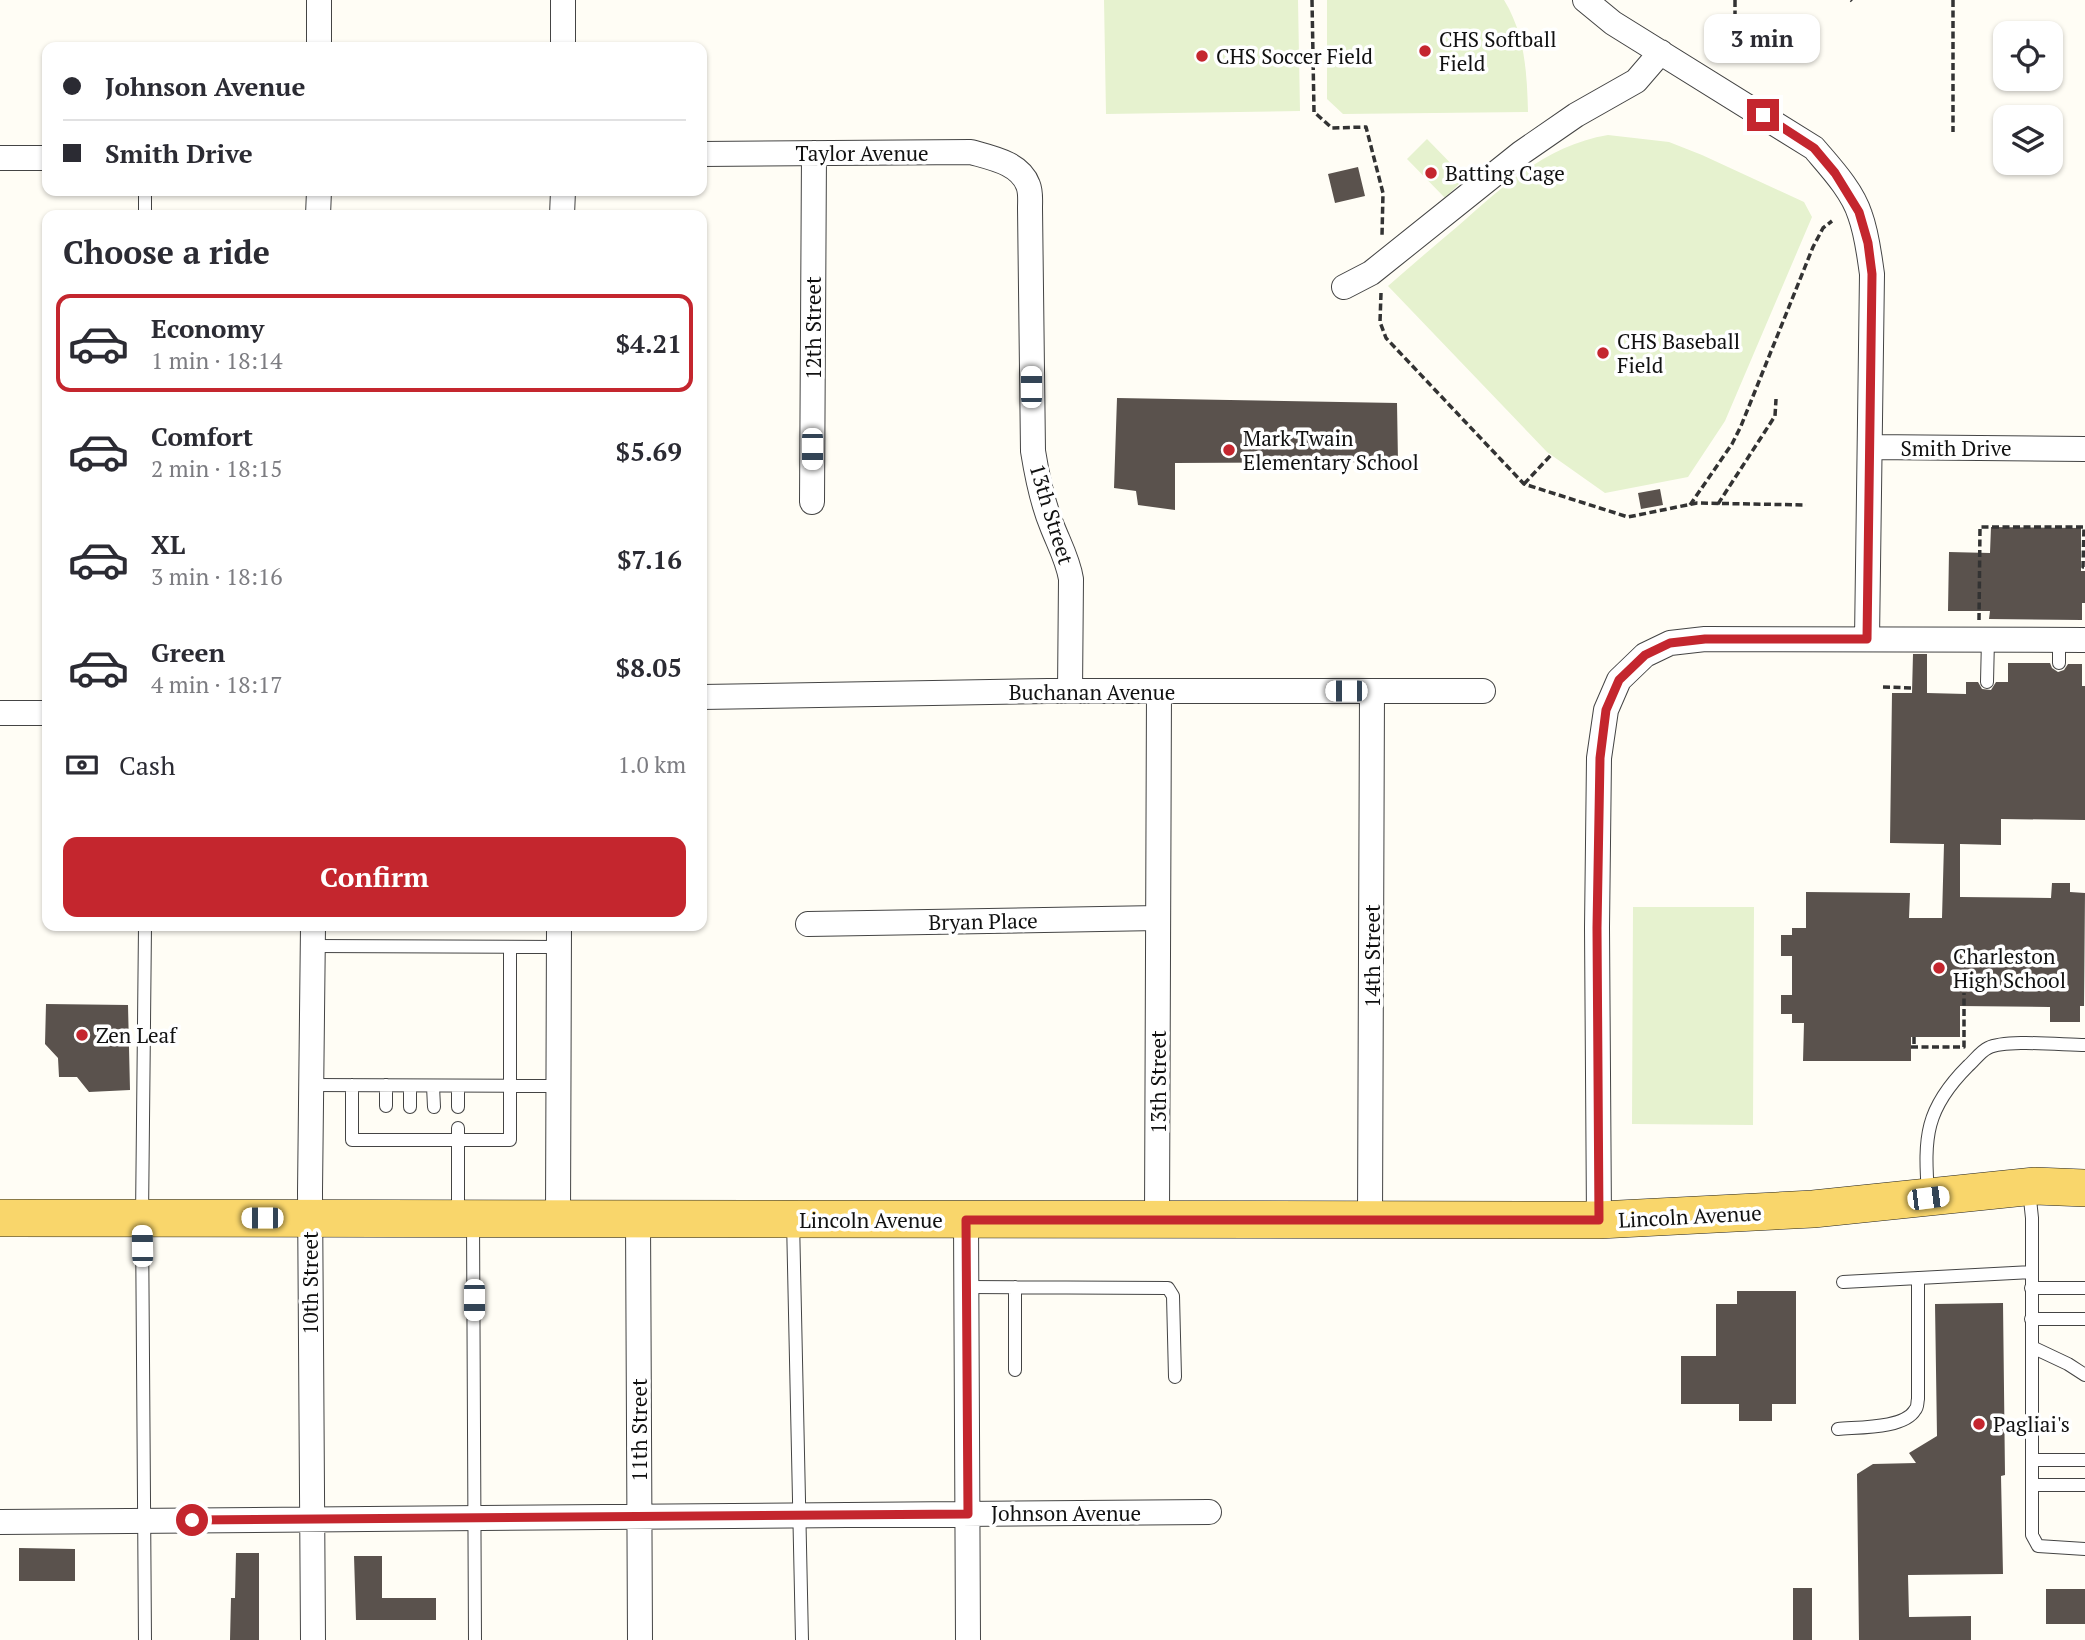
<!DOCTYPE html>
<meta charset="utf-8">
<style>
:root{--surface:#fff;--page:#f7f7f7;--text:#2b2b33;--muted:#7c7c81;--line:#e1e1e2;--accent:#c4262e}
body{margin:0;font-family:"PT Serif",serif;background:var(--page);color:var(--text);height:100vh;display:flex;flex-direction:column;font-size:26px;white-space:nowrap}
*{box-sizing:border-box;margin:0}
p{font-size:23px;color:var(--muted)}
.icon{flex:none;width:38px;height:38px;fill:none;stroke:currentColor;stroke-width:2;stroke-linecap:round;stroke-linejoin:round}
.map{position:relative;flex:1;overflow:hidden}
.details{position:absolute;left:42px;top:210px;width:665px;height:721px;display:flex;flex-direction:column;background:var(--surface);border-radius:14px;box-shadow:0 2px 5px #0004}
.details>*{flex:none}
.hud{position:absolute;left:42px;top:42px;width:665px;height:154px;border-radius:14px;box-shadow:0 2px 5px #0004;display:grid;align-content:center;height:154px;padding:0 21px;background:var(--surface)}
.controls{position:absolute;left:1993px;top:21px;display:grid;gap:14px}
.controls a{display:grid;place-items:center;width:70px;height:70px;border-radius:14px;background:var(--surface);box-shadow:0 2px 5px #0004;font-size:35px}
.end{position:absolute;width:32px;height:32px;margin:-16px;border:9px solid #c4262e;background:#fff;box-shadow:0 0 0 4px #fff}
.from{border-radius:50%}
.bubble{position:absolute;height:49px;border-radius:14px;background:var(--surface);box-shadow:0 2px 5px #0004;font-size:23px;font-weight:600;line-height:49px;text-align:center}
.car{position:absolute;width:21px;height:42px;margin:-21px -10px;border-radius:9px;box-shadow:0 0 5px 2px #0007;background:linear-gradient(#fff 24%,#345 0 40%,#fff 0 76%,#345 0 86%,#fff 0)}
.hud b{display:flex;align-items:center;gap:24px;height:66px;font-size:26px}
.hud b+b{border-top:2px solid var(--line)}
.hud i{width:18px;height:18px;background:var(--text)}
ul{padding:0;list-style:none}
li{display:flex;align-items:center;gap:21px;height:98px;margin:0 14px 10px;padding:0 7px;border:4px solid transparent;border-radius:14px}
li div{flex:1}
li b{display:block;font-size:26px}
li em{font-style:normal;font-weight:600}
li.selected{border-color:var(--accent)}
li>.icon{width:63px;height:63px;stroke-width:1.5}
h2{padding:0 21px;font-size:32px;line-height:84px}
.pay{display:flex;align-items:center;gap:18px;height:77px;padding:0 21px;font-size:26px}
.pay p{margin-inline-start:auto}
.button{display:flex;gap:14px;margin-top:auto;padding:14px 21px}
.button a{flex:1;height:80px;border-radius:14px;background:var(--accent);color:#fff;font-size:28px;font-weight:600;line-height:80px;text-align:center}
.map>svg:first-child{display:block}
.pitch{fill:#e6f2cf}
.building{fill:#5a524d}
.lines{fill:none;stroke-linecap:round;stroke-linejoin:round}
.service-casing{stroke:#444;stroke-width:14}
.minor-casing{stroke:#444;stroke-width:26}
.primary-casing{stroke:#222;stroke-width:38}
.path{stroke:#333;stroke-width:3.5;stroke-dasharray:7 3.5;stroke-linecap:butt}
.service{stroke:#fff;stroke-width:12}
.minor{stroke:#fff;stroke-width:24}
.primary{stroke:#f9d66b;stroke-width:37}
.route{stroke:#c4262e;stroke-width:9}
.poi-dot{fill:#c4262e;stroke:#fff;stroke-width:2.5}
.labels{text-anchor:middle;dominant-baseline:central;stroke-width:7;stroke-linejoin:round;paint-order:stroke}
.poi-label{font-size:21px;fill:#111;stroke:#fff;text-anchor:start}
.street-label{font-size:21px;fill:#111;stroke:#fff}
</style>
<div class="map">
<svg width="2085" height="1640" viewBox="0 0 2085 1640">
<rect width="100%" height="100%" fill="#fffdf5"/>
<path class="pitch" d="M1104,0H1298L1300,111L1106,114Z
M1327,0H1504C1525,34 1527,73 1528,112L1343,114L1327,99Z
M1608,135L1669,142L1702,155L1804,202L1812,217L1725,421L1688,477L1605,493L1547,452L1388,286C1411,266 1434,246 1458,226C1503,186 1547,145 1608,135Z
M1427,139L1465,178L1445,198L1407,159Z
M1633,907H1754L1753,1125L1632,1124Z"/>
<path class="building" d="M1358,167L1365,196L1335,203L1328,174Z
M1117,398L1397,403L1398,462L1175,463V510L1138,505L1136,491L1114,488Z
M1660,489L1663,505L1641,509L1638,493Z
M1991,527L2081,528V571H2085V603H2082V620L1989,619L1990,611H1948L1949,552L1990,553Z
M1913,654H1927V693L1966,694V682H1978L1982,689L1991,690L1996,682H2008V663H2050L2052,668L2058,672L2064,670L2068,664H2082V686H2085V820L2001,819V845L1960,844V897L2051,898L2052,883H2070V892L2085,893L2084,1006H2080V1022H2050V1007L1960,1006V1037H1911V1061H1803L1804,1023H1792V1014H1781V995H1792V956H1781V935H1792V928H1806V892L1910,893L1909,918H1942L1944,844L1890,843L1892,693H1912Z
M46,1004L128,1005L130,1090L89,1092L77,1077H59L58,1058L45,1044Z
M1737,1291H1796V1404H1772V1421H1739V1404H1681V1356H1716V1304H1737Z
M2003,1303L2005,1475L2001,1476L2003,1574L1908,1575L1909,1617L1971,1616V1640H1859L1857,1474L1873,1464L1916,1463L1909,1453L1937,1436L1935,1304Z
M19,1548L75,1549V1581H19Z
M236,1553H259V1640H230L231,1598H235Z
M354,1556H382V1598H436V1620H356Z
M1793,1588H1812V1640H1793Z
M2046,1589H2085V1624H2046Z"/>
<g class="lines">
<defs>
<path id="service" d="M145,191V215
M2059,639V663
M1987,682L1988,639
M313,946L559,947
M312,1085L558,1086
M352,1085V1140H510V948
M386,1085V1106
M433,1086L434,1107
M458,1086V1107
M410,1107V1086
M458,1128V1215
M2029,1190L2032,1218V1535L2038,1546L2085,1549
M1928,1194C1924,1137 1925,1109 1968,1066C1974,1061 1981,1051 1988,1048C2006,1039 2063,1045 2085,1045
M473,1220L475,1640
M793,1220L802,1640
M1843,1282L2032,1272
M966,1287L1168,1288L1173,1296L1175,1377
M1015,1287V1370
M2031,1288H2085
M2031,1319H2085
M2032,1347L2068,1364L2085,1375
M1838,1429C1857,1427 1904,1429 1915,1410C1918,1407 1917,1403 1918,1399V1278
M2032,1460H2085
M2032,1485H2085
M145,1640L142,1218L145,926"/>
<path id="minor" d="M319,0V47
M1585,0L1613,23L1814,148C1830,167 1852,190 1860,215C1867,234 1869,254 1872,274L1867,639
M563,47V0
M702,154L971,152C992,158 1020,163 1028,185C1031,192 1030,201 1030,208L1033,451C1037,476 1042,502 1052,526C1059,544 1068,560 1071,579L1070,691
M0,158H47
M318,215L319,191
M562,215L563,191
M1344,287L1371,273L1521,153L1576,115L1636,81L1661,52
M1870,447L2085,449
M812,502L814,153
M702,697L1048,691H1483
M0,713H47
M808,924L1158,918
M558,1219L559,926
M638,1219L640,1640
M966,1220L968,1640
M1157,1220L1159,691
M1370,1220L1372,691
M1599,1220L1597,928L1599,758L1606,710L1619,680L1645,655L1670,643L1705,639L2085,640
M0,1522L1209,1512
M313,1640L310,1192L313,926"/>
<path id="primary" d="M0,1218L1599,1220L1813,1209L2035,1186L2085,1188"/>
</defs>
<use href="#service" class="service-casing"/>
<use href="#minor" class="minor-casing"/>
<use href="#primary" class="primary-casing"/>
<path class="path" d="M1312,0L1314,112L1332,128L1366,127L1383,193L1382,236
M1735,0V33
M1851,0L1852,1
M1953,0V132
M1381,293L1380,322L1386,338L1524,484L1628,517L1697,503L1806,505
M1524,484L1551,455
M1718,504L1775,416L1776,399
M1690,505L1732,444L1741,426L1813,247L1823,228L1832,221
M1979,620L1980,527H2084L2083,567H2085
M1883,687L1912,688
M1914,1037V1047
M1911,1047H1964V993"/>
<use href="#service" class="service"/>
<use href="#minor" class="minor"/>
<use href="#primary" class="primary"/>
</g>
<g class="lines">
<path class="route" d="M192,1520L968,1514L966,1220H1599L1597,928L1600,758L1606,710L1619,680L1645,655L1670,643L1705,639H1867L1872,274L1868,243L1859,212L1835,173L1814,148L1763,115"/>
</g>
<g class="poi-dot">
<circle cx="1425" cy="51" r="7"/>
<circle cx="1202" cy="56" r="7"/>
<circle cx="1431" cy="173" r="7"/>
<circle cx="1603" cy="353" r="7"/>
<circle cx="1229" cy="450" r="7"/>
<circle cx="1939" cy="968" r="7"/>
<circle cx="82" cy="1035" r="7"/>
<circle cx="1979" cy="1424" r="7"/>
</g>
<g class="labels">
<g class="poi-label">
<text x="1439" y="39">CHS Softball<tspan x="1439" dy="24">Field</tspan></text>
<text x="1216" y="56">CHS Soccer Field</text>
<text x="1445" y="173">Batting Cage</text>
<text x="1617" y="341">CHS Baseball<tspan x="1617" dy="24">Field</tspan></text>
<text x="1243" y="438">Mark Twain<tspan x="1243" dy="24">Elementary School</tspan></text>
<text x="1953" y="956">Charleston<tspan x="1953" dy="24">High School</tspan></text>
<text x="96" y="1035">Zen Leaf</text>
<text x="1993" y="1424">Pagliai's</text>
</g>
<g class="street-label">
<text x="862" y="153">Taylor Avenue</text>
<text transform="translate(813 328) rotate(-90)">12th Street</text>
<text x="1956" y="448">Smith Drive</text>
<text transform="translate(1052 514) rotate(73)">13th Street</text>
<text x="1092" y="692">Buchanan Avenue</text>
<text transform="translate(983 921) rotate(-1)">Bryan Place</text>
<text transform="translate(1372 956) rotate(-90)">14th Street</text>
<text transform="translate(1158 1082) rotate(-90)">13th Street</text>
<text transform="translate(1690 1216) rotate(-3)">Lincoln Avenue</text>
<text x="871" y="1220">Lincoln Avenue</text>
<text transform="translate(310 1283) rotate(-90)">10th Street</text>
<text transform="translate(639 1430) rotate(-90)">11th Street</text>
<text x="1066" y="1513">Johnson Avenue</text>
</g>
</g>
</svg>
<div class="controls">
<a><svg class="icon" aria-label="locate" viewBox="0 0 24 24"><circle cx="12" cy="12" r="6"/><path d="M12 2v4M12 18v4M2 12h4M18 12h4"/></svg></a>
<a><svg class="icon" aria-label="layers" viewBox="0 0 24 24"><path d="M12 4l9 5-9 5-9-5zM3 14l9 5 9-5"/></svg></a>
</div>
<i class="end from" style="left:192px;top:1520px"></i>
<i class="end" style="left:1763px;top:115px"></i>
<div class="bubble" style="left:1704px;top:14px;width:116px">3 min</div>
<i class="car" style="left:1031px;top:387px;rotate:0deg"></i>
<i class="car" style="left:812px;top:449px;rotate:180deg"></i>
<i class="car" style="left:1346px;top:691px;rotate:270deg"></i>
<i class="car" style="left:1928px;top:1198px;rotate:83deg"></i>
<i class="car" style="left:262px;top:1218px;rotate:270deg"></i>
<i class="car" style="left:142px;top:1246px;rotate:359deg"></i>
<i class="car" style="left:474px;top:1300px;rotate:180deg"></i>
<div class="hud">
<b><i class="from"></i>Johnson Avenue</b>
<b><i></i>Smith Drive</b>
</div>
<section class="details">
<h2>Choose a ride</h2>
<ul>
<li class="selected"><svg class="icon" aria-label="car" viewBox="0 0 24 24"><path d="M5 17H2v-5l4-1 3-4h7l3 4 3 1v5h-3M9 17h6M6 11h13"/><circle cx="7" cy="17" r="2"/><circle cx="17" cy="17" r="2"/></svg><div><b>Economy</b><p>1 min · 18:14</p></div><em>$4.21</em></li>
<li><svg class="icon" aria-label="car" viewBox="0 0 24 24"><path d="M5 17H2v-5l4-1 3-4h7l3 4 3 1v5h-3M9 17h6M6 11h13"/><circle cx="7" cy="17" r="2"/><circle cx="17" cy="17" r="2"/></svg><div><b>Comfort</b><p>2 min · 18:15</p></div><em>$5.69</em></li>
<li><svg class="icon" aria-label="car" viewBox="0 0 24 24"><path d="M5 17H2v-5l4-1 3-4h7l3 4 3 1v5h-3M9 17h6M6 11h13"/><circle cx="7" cy="17" r="2"/><circle cx="17" cy="17" r="2"/></svg><div><b>XL</b><p>3 min · 18:16</p></div><em>$7.16</em></li>
<li><svg class="icon" aria-label="car" viewBox="0 0 24 24"><path d="M5 17H2v-5l4-1 3-4h7l3 4 3 1v5h-3M9 17h6M6 11h13"/><circle cx="7" cy="17" r="2"/><circle cx="17" cy="17" r="2"/></svg><div><b>Green</b><p>4 min · 18:17</p></div><em>$8.05</em></li>
</ul>
<div class="pay"><svg class="icon" aria-label="cash" viewBox="0 0 24 24"><path d="M3 7h18v10H3z"/><circle cx="12" cy="12" r="2"/></svg>Cash<p>1.0 km</p></div>
<div class="button"><a>Confirm</a></div>
</section>
</div>
